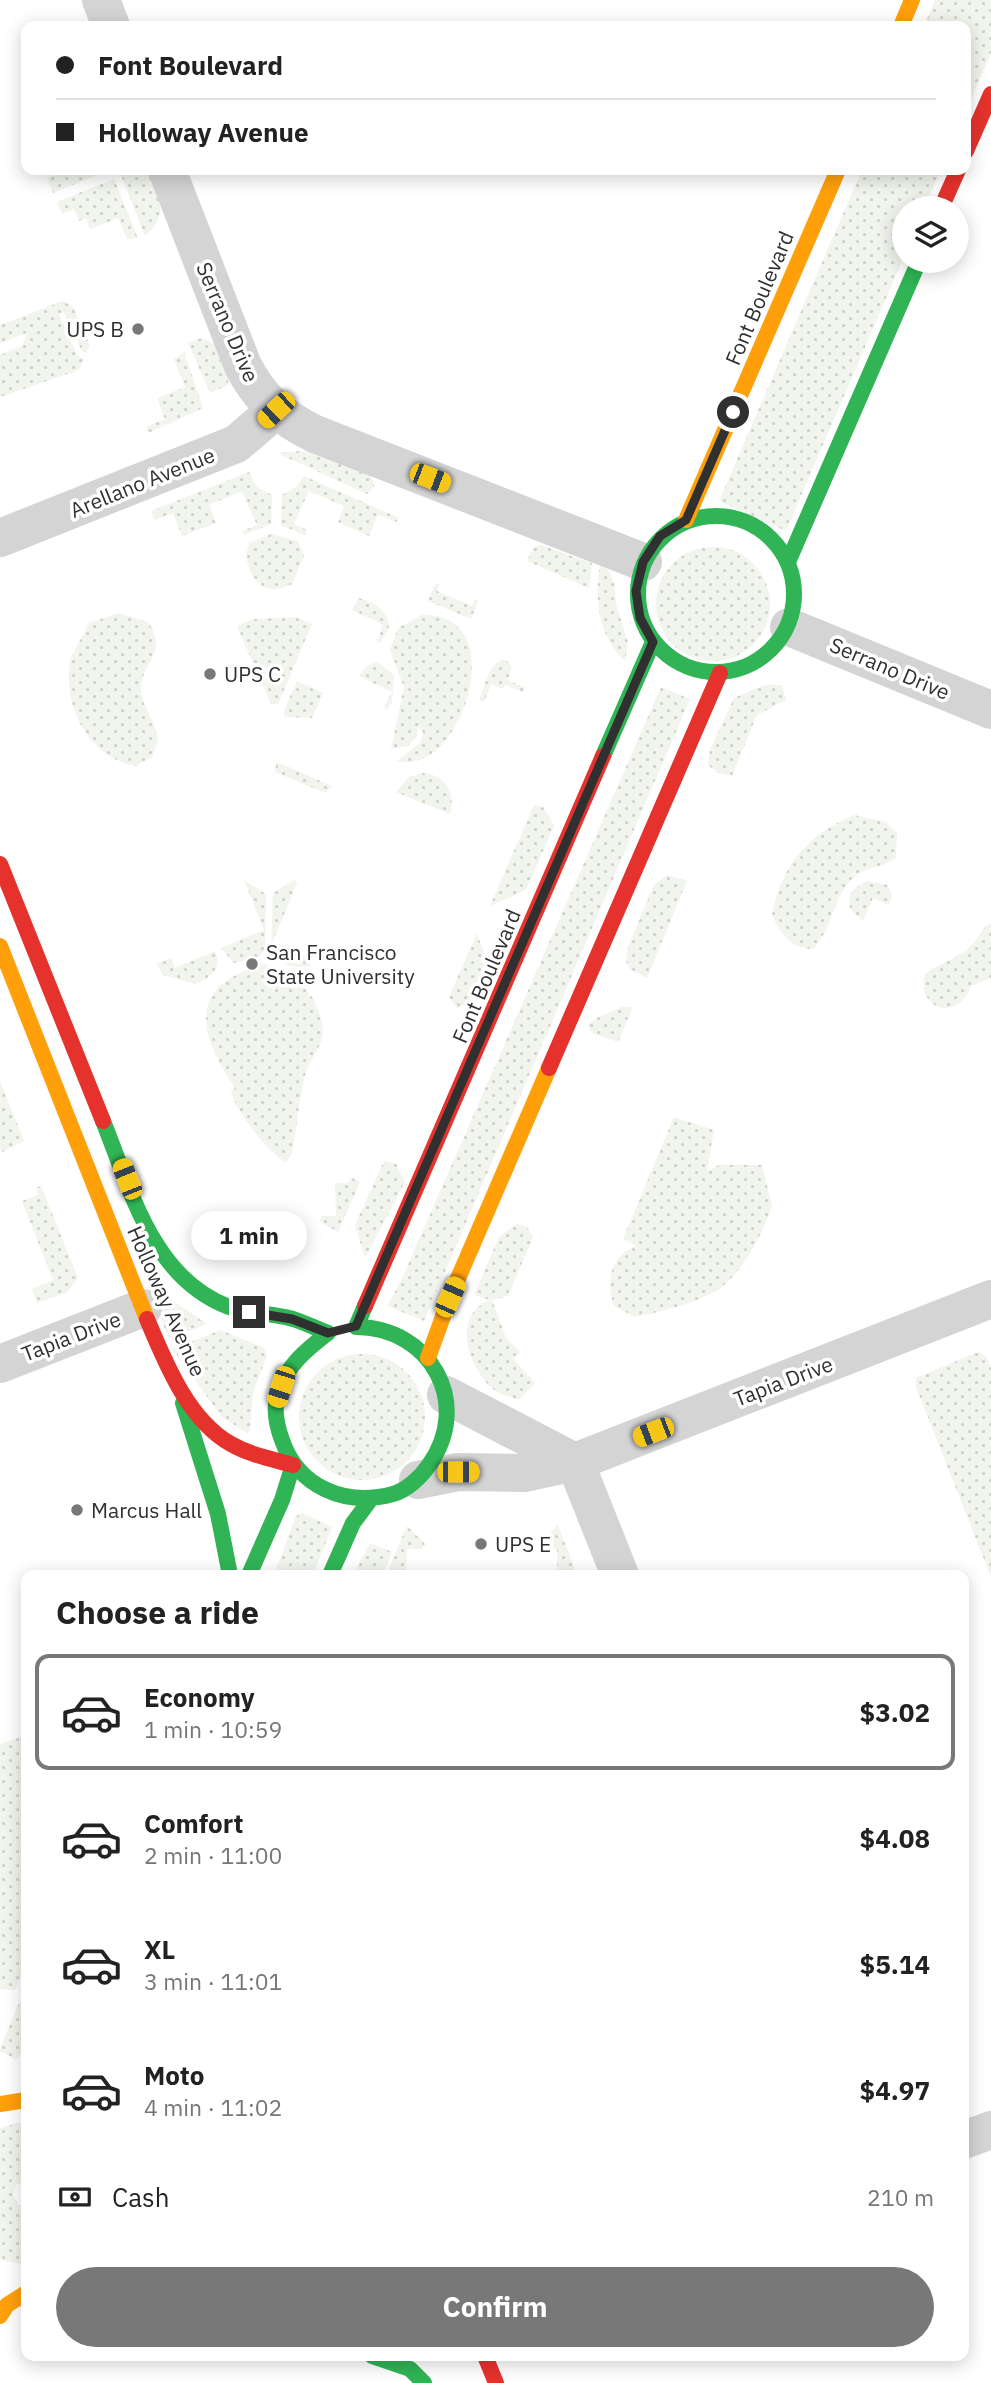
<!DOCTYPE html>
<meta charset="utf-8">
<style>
:root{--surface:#fff;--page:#f6f6f6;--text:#222;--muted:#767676;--line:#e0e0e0;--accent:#787878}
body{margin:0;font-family:"IBM Plex Sans",sans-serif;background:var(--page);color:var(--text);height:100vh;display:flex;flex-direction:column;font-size:26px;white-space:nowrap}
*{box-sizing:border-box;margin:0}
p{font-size:23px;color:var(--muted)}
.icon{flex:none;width:38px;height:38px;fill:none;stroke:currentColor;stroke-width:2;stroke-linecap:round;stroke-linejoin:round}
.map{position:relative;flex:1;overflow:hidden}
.panel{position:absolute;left:21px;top:1570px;width:948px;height:791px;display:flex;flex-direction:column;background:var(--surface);border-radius:14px;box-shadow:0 4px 18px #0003}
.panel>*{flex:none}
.top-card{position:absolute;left:21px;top:21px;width:950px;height:154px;border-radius:14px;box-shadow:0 4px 18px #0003;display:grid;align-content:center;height:154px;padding:0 35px;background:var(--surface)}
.fabs{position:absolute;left:892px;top:196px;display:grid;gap:14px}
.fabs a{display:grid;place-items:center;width:77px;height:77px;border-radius:50%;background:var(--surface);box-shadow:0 4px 18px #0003;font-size:35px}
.end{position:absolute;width:32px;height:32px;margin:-16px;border:9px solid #303030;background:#fff;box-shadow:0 0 0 4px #fff}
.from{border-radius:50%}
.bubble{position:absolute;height:49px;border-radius:24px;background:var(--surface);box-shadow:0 4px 18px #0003;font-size:23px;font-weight:800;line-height:49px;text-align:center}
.car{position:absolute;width:21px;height:42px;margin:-21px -10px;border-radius:9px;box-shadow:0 0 5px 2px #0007;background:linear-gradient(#f5c518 24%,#345 0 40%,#f5c518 0 76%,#345 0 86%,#f5c518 0)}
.top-card b{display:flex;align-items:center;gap:24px;height:66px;font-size:26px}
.top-card b+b{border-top:2px solid var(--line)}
.top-card i{width:18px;height:18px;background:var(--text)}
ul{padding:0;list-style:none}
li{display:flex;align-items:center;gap:21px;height:116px;margin:0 14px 10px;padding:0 21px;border:4px solid transparent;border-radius:14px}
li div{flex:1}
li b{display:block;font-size:26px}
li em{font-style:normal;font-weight:800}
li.current{border-color:var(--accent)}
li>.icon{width:63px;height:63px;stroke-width:1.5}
h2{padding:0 35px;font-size:32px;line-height:84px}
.pay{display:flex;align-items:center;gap:18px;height:77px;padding:0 35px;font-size:26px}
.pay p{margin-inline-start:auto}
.cta{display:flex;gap:14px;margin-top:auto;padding:14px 35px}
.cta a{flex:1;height:80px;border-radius:42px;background:var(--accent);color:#fff;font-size:28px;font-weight:800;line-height:80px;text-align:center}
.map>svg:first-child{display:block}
.grass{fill:url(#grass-dots)}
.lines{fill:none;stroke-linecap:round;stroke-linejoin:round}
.street{stroke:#d4d4d4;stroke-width:38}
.fast{stroke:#30b455;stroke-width:16}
.slow{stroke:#ff9f0a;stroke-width:16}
.jam{stroke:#e5322d;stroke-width:16}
.route{stroke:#303030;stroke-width:9}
.poi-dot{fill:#787878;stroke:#fff;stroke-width:2.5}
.labels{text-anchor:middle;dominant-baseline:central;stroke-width:7;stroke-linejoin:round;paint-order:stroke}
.street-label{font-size:21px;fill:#303030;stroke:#fff}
.poi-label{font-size:21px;fill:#303030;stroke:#fff;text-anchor:start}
</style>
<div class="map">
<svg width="991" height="2383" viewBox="0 0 991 2383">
<defs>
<pattern id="grass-dots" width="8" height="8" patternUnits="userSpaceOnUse" patternTransform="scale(1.75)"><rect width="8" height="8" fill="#f1f5ed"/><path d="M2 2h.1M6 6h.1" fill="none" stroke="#cfd2cc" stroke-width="1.8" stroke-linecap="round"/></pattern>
</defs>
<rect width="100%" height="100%" fill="#fff"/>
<path class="grass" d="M935,0H991V53L966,111V26H924Z
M58,170H110L53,193L47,178L59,174Z
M119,170H152C160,195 169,216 145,236Z
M862,170H941L924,208H905V254L786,531L719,501Z
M114,179L138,238L127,239L118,218L90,229L86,218L79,221L74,209L62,214L57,202Z
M63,301L73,307L90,345L86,353L82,351L64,312L59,314L77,355L84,359L79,370L0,397V355L22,346L27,333L0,343V325Z
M201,338L217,345L229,374L228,385L210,393L188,343Z
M184,352L203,408L148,433L146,427L165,419L157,398L185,387L174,359Z
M301,451L324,452L369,472L375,485L367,494L277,453Z
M249,472L257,487L272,495L271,524L244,535L243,531L257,525L242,491L209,505L216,523L182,536L173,513L155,520L151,511Z
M304,476L399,518L397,522L378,515L369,536L338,522L344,506L309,491L294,524L307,530L305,535L281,525L282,495L297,486Z
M271,534L298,541L304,556L292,584C285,587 278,590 270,589C252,585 241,558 250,543Z
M541,545L592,563L589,588L527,561L534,547Z
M656 604a57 57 0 1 1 114 0a57 57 0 1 1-114 0Z
M600,566L608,570L615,584L616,604L628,642L625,661C599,638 594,599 600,566Z
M436,583L439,584L437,591L472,606L475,599L478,601L471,619L428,601Z
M359,598C376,603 388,610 389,628L380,643L374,638L379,639L382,624L352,610Z
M118,613L148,622C169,653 142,661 141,688C141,707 157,722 158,740L152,757L136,766C86,758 59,699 72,653L79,655L74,652L89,623Z
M422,615C515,611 461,780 397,761L421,742L423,732L418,726L417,736L408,746L391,749L404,687L390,650L398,628Z
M296,617L312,624L278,704H271L237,626L254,619Z
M504,659L512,666L508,680L525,688L523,692L505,685L503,689L491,684L484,702L479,700C485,686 488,664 504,659Z
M377,662L394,675L392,703L386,710L384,707L392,692L359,676L367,666Z
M297,681L323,693L312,718L285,717L283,713Z
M764,685H782L786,700L757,715L732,776L718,773L708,765L710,750L734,698Z
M661,687L690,699L424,1321L387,1306L400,1283Z
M276,763H279L332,786L325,793L275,772Z
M423,773C446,775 456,793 450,814L396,792L409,777Z
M534,805L543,807L554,826L526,890L490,906Z
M854,815L885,822L897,833L896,858C882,868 863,867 851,880C832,899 833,929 813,949C790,948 780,934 772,914C782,865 808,834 854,815Z
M667,875L687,881L647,978L630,969L626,961L628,946L654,885Z
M244,880L266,894L265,949L259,957L234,963L221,948L264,930Z
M295,880L297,883L273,941L312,959L310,966C295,969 279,966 271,951L273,893Z
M866,881L888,885L892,896L889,905L873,898L863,921L850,909C848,893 852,889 866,881Z
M991,923V978L971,986C958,1022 916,1011 925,974C940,963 961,957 973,944C980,936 981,928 991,923Z
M477,933L490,970L476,1001L457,1008L449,997Z
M215,951C223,969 210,978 195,984L163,975L157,964L171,958L175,968Z
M265,964L297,977L310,995L298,1004L311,995C339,1048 310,1043 302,1088C298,1110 296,1132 292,1154L286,1162C270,1156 234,1108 231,1092L235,1088C197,1031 187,985 265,964Z
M622,1007H633L618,1042L592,1033L588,1025L596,1018Z
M0,1081L24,1141L2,1152L0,1146Z
M674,1117L714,1130L707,1171L719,1165H762L772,1206C763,1233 745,1267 723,1286C704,1302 659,1312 635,1317L614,1306C606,1281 610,1255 637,1246L623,1239Z
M384,1161L396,1163L405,1182L365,1258L355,1225Z
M351,1177L360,1182L338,1232L319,1221L322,1216H336L335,1183H348Z
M41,1186L78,1278L67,1292L37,1303L32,1289L53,1280L22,1201L38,1195L36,1188Z
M516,1224L527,1227L533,1237L508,1296L492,1300L506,1338L520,1352L513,1359L535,1383L519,1400C510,1397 499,1394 493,1389C468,1367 451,1315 490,1300L474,1295L499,1237Z
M158,1286L176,1303L207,1324L169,1339L149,1290Z
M221,1330L264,1348L267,1356L253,1392L250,1431L247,1433L222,1417L172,1349Z
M978,1352L986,1356L991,1368V1577L916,1387V1378Z
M299 1417a63 63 0 1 1 126 0a63 63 0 1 1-126 0Z
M302,1513L332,1527L313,1575H274L296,1516Z
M558,1525L577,1575H569L567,1571L557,1575V1549L537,1546Z
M407,1526L425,1544L422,1549H407L406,1575H386Z
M370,1543L392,1552L383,1575H353Z
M26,1735V1964L15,1990L0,1989V1744Z
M26,2000V2049L16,2060L0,2051V2048L19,2003Z
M17,2123H26V2180L16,2185L13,2195L18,2204L26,2208V2265L0,2260V2128Z"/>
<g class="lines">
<path class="street" d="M101,0L111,26
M167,170L243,366C260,399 282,418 315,434L643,562
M0,538L236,444L276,410
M789,627L991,710
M0,1364L143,1308
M446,1395L575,1462
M575,1462L620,1575
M418,1480L458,1472L525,1473L575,1462L991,1299
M964,2140L991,2130"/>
<path class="fast" d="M638 594a78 78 0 1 1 156 0a78 78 0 1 1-156 0Z
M788,562L919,261
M603,756L653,642
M103,1121C131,1190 152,1278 229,1307C249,1314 272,1313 293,1319C305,1323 316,1328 328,1333
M328,1333C307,1349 286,1366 278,1393C273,1409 276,1424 282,1440C298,1487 345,1507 393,1494C407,1490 421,1477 429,1465C473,1403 430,1327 356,1327L365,1306
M183,1403L218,1514L230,1575
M249,1575L282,1500L293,1465
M330,1575L353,1523L371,1499
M372,2356L410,2369L424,2383"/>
<path class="slow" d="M901,26L912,0
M686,520L838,170
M0,946L147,1319
M428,1358L450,1297L549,1068
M0,2104L26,2100
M0,2316L7,2305L26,2293"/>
<path class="jam" d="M966,151L991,94
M941,208L958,170
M0,864L103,1121
M549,1068L720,673
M365,1306L603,756
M147,1319C165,1362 188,1420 231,1444C250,1455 272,1459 293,1465
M485,2356L496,2383"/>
</g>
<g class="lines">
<path class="route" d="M249,1312L292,1319L328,1333L356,1326L653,642L640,618L636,591L643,562L660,536L686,520L733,412"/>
</g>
<g class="poi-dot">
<circle cx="138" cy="329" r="7"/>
<circle cx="210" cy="674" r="7"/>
<circle cx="252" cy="964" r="7"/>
<circle cx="77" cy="1510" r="7"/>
<circle cx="481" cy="1544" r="7"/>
</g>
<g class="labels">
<g class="street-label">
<text transform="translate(759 298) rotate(-67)">Font Boulevard</text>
<text transform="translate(228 322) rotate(67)">Serrano Drive</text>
<text transform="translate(142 482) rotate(-22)">Arellano Avenue</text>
<text transform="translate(890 668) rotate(23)">Serrano Drive</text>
<text transform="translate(486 976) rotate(-67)">Font Boulevard</text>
<text transform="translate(167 1301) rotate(66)">Holloway Avenue</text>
<text transform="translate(71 1336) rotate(-21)">Tapia Drive</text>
<text transform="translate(783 1381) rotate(-21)">Tapia Drive</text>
</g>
<g class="poi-label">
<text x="124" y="329" text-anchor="end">UPS B</text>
<text x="224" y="674">UPS C</text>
<text x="266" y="952">San Francisco<tspan x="266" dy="24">State University</tspan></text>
<text x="91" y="1510">Marcus Hall</text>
<text x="495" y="1544">UPS E</text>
</g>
</g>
</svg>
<div class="fabs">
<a><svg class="icon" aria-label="layers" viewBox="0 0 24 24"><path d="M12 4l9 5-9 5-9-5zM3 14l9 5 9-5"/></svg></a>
</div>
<i class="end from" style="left:733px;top:412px"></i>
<i class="end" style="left:249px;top:1312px"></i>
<div class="bubble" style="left:191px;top:1211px;width:116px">1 min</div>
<i class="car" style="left:276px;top:410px;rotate:227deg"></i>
<i class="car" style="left:430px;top:478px;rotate:111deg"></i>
<i class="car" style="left:127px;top:1179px;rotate:338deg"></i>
<i class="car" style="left:450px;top:1297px;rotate:24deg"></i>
<i class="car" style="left:281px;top:1387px;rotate:198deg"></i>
<i class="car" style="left:653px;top:1432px;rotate:249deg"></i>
<i class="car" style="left:458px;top:1472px;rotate:90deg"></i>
<div class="top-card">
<b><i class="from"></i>Font Boulevard</b>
<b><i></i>Holloway Avenue</b>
</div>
<section class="panel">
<h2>Choose a ride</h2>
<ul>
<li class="current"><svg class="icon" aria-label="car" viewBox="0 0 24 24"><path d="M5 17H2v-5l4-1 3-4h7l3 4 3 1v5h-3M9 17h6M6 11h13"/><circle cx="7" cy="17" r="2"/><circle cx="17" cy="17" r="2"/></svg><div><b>Economy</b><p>1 min · 10:59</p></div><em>$3.02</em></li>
<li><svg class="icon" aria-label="car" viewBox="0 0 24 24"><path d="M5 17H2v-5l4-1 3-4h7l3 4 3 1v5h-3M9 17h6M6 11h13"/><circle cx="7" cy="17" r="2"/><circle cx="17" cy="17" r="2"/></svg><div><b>Comfort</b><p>2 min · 11:00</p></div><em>$4.08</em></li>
<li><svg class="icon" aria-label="car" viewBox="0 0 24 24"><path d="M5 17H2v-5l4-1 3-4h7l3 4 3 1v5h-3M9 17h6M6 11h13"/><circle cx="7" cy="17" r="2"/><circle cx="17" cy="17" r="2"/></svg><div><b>XL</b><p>3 min · 11:01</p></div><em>$5.14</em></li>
<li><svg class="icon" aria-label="car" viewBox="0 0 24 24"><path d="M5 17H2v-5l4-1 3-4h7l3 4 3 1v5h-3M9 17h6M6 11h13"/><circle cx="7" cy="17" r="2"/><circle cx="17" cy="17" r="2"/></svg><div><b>Moto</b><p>4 min · 11:02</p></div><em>$4.97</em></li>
</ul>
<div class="pay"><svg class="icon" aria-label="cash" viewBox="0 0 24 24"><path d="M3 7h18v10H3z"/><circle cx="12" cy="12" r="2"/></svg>Cash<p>210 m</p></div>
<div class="cta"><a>Confirm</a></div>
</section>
</div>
